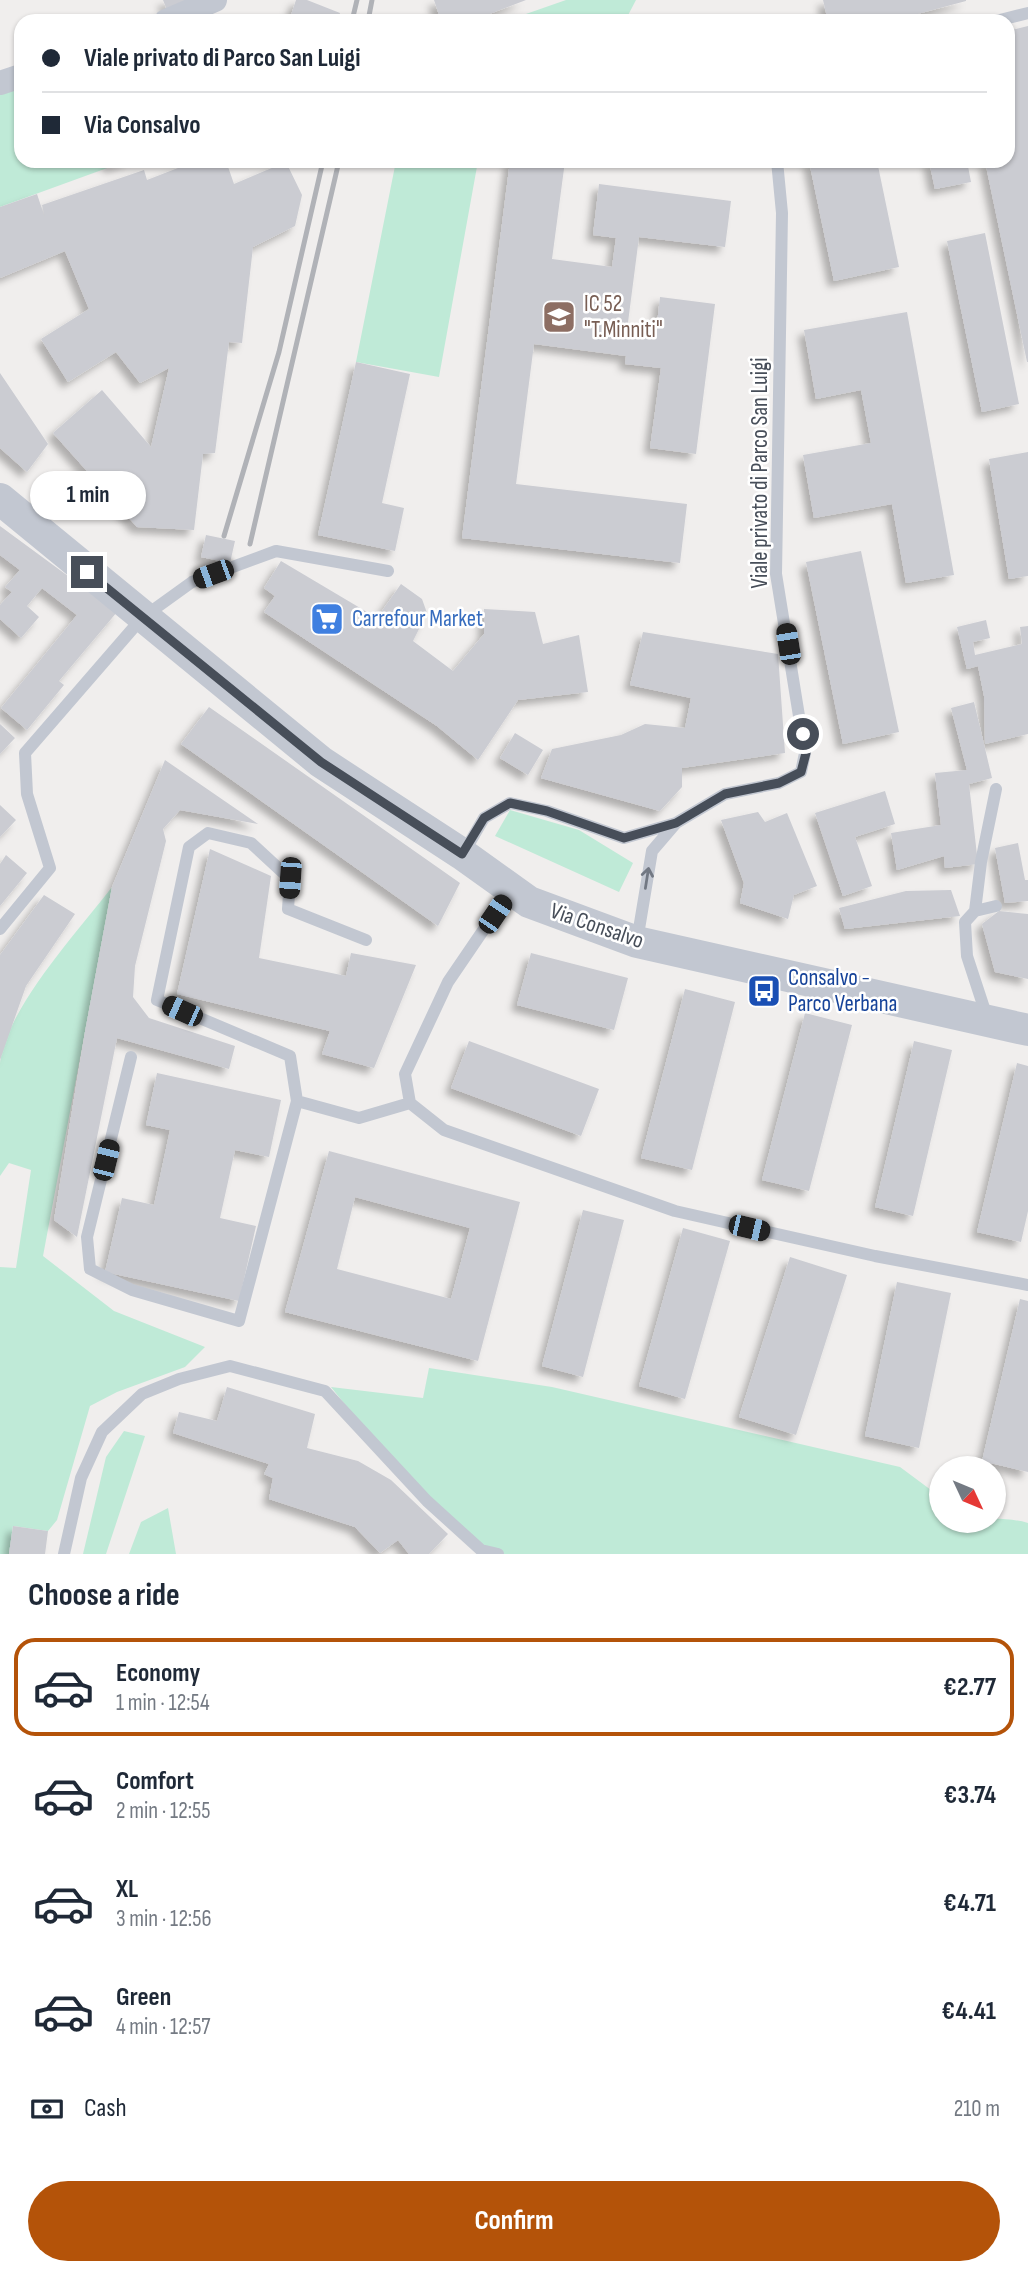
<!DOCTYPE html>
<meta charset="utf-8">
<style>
:root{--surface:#fff;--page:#f2f2f3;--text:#1f2937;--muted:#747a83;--line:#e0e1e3;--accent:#b45309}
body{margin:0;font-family:"Sofia Sans Condensed",sans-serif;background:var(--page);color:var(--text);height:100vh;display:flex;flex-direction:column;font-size:26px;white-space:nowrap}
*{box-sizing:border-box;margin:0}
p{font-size:23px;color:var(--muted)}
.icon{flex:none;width:38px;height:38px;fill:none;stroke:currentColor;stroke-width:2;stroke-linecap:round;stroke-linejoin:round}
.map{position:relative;height:1554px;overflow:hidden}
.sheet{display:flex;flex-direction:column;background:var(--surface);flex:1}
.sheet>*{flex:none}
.top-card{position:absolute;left:14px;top:14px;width:1001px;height:154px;border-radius:21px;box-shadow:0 2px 5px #0004;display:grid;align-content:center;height:154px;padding:0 28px;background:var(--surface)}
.needle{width:46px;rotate:134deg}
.fabs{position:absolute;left:929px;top:1456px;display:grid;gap:14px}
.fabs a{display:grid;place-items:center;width:77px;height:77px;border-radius:50%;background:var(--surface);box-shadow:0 2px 5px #0004;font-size:35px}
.end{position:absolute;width:32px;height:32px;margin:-16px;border:9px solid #474e59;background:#fff;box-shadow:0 0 0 4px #fff}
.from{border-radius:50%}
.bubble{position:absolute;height:49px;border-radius:24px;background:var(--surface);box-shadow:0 2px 5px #0004;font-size:23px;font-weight:700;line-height:49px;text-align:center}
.car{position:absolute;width:21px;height:42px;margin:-21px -10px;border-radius:9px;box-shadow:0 0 5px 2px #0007;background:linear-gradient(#222 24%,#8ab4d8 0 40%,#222 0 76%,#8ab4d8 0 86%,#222 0)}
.top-card b{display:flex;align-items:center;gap:24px;height:66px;font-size:26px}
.top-card b+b{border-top:2px solid var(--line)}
.top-card i{width:18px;height:18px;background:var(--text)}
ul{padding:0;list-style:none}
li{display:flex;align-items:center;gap:21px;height:98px;margin:0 14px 10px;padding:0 14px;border:4px solid transparent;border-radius:21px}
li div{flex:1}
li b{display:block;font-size:26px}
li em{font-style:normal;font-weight:700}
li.selected{border-color:var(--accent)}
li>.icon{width:63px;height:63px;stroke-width:1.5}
h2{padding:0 28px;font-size:32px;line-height:84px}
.pay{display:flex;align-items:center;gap:18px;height:77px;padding:0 28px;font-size:26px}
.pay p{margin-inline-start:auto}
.button{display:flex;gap:14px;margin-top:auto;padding:14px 28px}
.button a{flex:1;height:80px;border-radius:42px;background:var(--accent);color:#fff;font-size:28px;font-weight:700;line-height:80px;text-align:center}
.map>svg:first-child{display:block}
.green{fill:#bfead7}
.building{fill:#cbccd2;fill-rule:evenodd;filter:url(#shadow)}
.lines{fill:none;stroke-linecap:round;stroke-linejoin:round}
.service{stroke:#c2c7d1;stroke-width:12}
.minor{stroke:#c2c7d1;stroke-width:24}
.tertiary{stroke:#c2c7d1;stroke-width:32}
.rail{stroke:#b0b2b7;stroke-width:5}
.oneway{stroke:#727883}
.route{stroke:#474e59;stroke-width:9}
.labels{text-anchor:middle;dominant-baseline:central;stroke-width:5;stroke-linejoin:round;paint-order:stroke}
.education-label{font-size:23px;fill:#785e54;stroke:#fff;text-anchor:start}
.street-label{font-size:23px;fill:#474e59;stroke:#fff}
.shop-label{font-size:23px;fill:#366cbe;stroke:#fff;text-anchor:start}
.transit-label{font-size:23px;fill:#164399;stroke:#fff;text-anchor:start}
</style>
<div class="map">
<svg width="1028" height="1554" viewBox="0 0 1028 1554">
<defs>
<filter id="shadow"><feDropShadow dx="-6" dy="6" stdDeviation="3.5" flood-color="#0004"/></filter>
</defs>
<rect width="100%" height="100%" fill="#f0eeed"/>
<path class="green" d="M566,0H636L625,21H506Z
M21,86V161H108L110,167L0,207V94Z
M396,161H478L439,377L356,362Z
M510,810L579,830L633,863L619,892L495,836Z
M112,887L43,1256L114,1311L205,1347L185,1367L117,1392L90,1406L57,1520L48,1531L13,1526L9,1554H0V1267L16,1268L31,1170L9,1163L0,1176C0,1139 0,1100 0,1063C6,1009 79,930 112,887Z
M429,1368L552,1387L900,1467L931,1490L941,1493L942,1521C972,1521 1000,1515 1028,1523V1554H479L415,1492L331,1387L423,1398Z
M124,1431L145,1436L106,1554H83L106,1457Z
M168,1508L176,1554H129L141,1522Z"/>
<path class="building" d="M163,0H189L167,10Z
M296,0H307L340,13L338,21H289Z
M434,0H526L471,21H441Z
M823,0H966V1L891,21H828Z
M1028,26V362H1027L985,161H1008V31Z
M108,161H130L131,162L110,167Z
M196,161H226L234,184L286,162L302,195L295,226L253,247L242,343L229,342L215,453L203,454L194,530L137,527L53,433L102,390L151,447L169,368L140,383L116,352L68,382L41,339L89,309L65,251L0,278V207L37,194L45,218L42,205L144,170L147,180Z
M510,161H565L552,259L612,267L616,238L593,235L599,184L731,201L725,247L639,237L627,330L656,333L660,297L715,304L696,454L650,448L661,368L625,364L626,356L534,344L516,484L687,504L680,563L462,538Z
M809,161H877L899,267L834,281Z
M929,161H967L971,182L935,189Z
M985,233L1019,404L982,412L947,241Z
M907,312L954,575L906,583L892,504L814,518L803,455L871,443L861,390L816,399L804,330Z
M356,362L410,374L382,503L404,508L395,551L318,535Z
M0,373L48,444L27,472L0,448Z
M1028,452V576L1009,579L989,459Z
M0,526L117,612L59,681L64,685L27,730L1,708L77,615L42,588L27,606L39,617L21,638L0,619V605L12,592L5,587L20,570L0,555Z
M206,535L235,541L230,563L201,557Z
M861,551L899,732L843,744L806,562Z
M281,561L377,618L401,584L422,599L427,613L413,641L453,671L484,634V609L535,612L543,644L579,635L588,692L518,700L478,760L437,726L264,612L275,596L264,588Z
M986,620L990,638L973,642L975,655L1022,644L1020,627L1028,626V734L985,744L984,696L978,666L967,669L957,627Z
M643,632L778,654L785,753L682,768V787L660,811L541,778L552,749L621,735L645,724L685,728L691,698L630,685Z
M974,702L992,778L969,784L978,864L945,868L944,856L897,870L891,833L941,825L935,773L967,770L951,708Z
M209,707L460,883L438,926L181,744Z
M0,724L15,738L0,754Z
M515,733L543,750L528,775L500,758Z
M165,760L258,824L180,810L163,829L166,841L135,966L133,997L149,1018L235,1046L229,1069L117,1038L77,1237L54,1220L85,1032L112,887Z
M885,791L895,824L855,837L872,886L843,896L815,813Z
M0,805L16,820L0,837Z
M758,812L765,822L787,813L817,886L794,895L788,919L740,903L744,883L721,820Z
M1018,843L1025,880H1028V901L1005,903L995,848Z
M210,849L271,876L259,958L346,976L351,953L416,965L374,1068L322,1054L330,1031L177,994Z
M6,855L27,873L0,906V864Z
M951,890L960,916L845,929L839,908L906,891Z
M44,895L75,914L26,986L0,1060V955Z
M999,911L1028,914V979L995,972L982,924Z
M531,953L628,978L614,1030L517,1005Z
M685,989L735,1002L692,1170L641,1158Z
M805,1013L852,1025L809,1191L762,1180Z
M469,1041L599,1089L581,1136L451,1088Z
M914,1041L952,1050L913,1216L875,1207Z
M1017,1063L1028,1066V1211L1021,1242L977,1232Z
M157,1073L281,1100L269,1157L235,1150L220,1218L256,1226L239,1301L105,1272L122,1198L154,1205L170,1130L146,1125Z
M329,1151L520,1202L478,1361L285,1312ZM355,1197L470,1228L451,1299L337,1269Z
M583,1210L624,1220L583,1377L542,1366Z
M683,1228L730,1241L685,1399L639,1386Z
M790,1257L847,1275L796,1435L739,1417Z
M897,1282L951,1293L919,1448L865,1436Z
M1020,1299L1028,1301V1472L982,1461Z
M227,1387L315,1414L307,1448L358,1461L391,1480L448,1534L429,1554H409L398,1540L380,1553L355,1527L269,1499L273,1478L264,1474L269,1464L173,1433L179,1412L217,1421Z
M13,1526L48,1531L45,1554H9Z"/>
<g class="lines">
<path class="service" d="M996,21L1028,13
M463,854L484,818L510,803L547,811L624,838L676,823L725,794L779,783L801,772L805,753L776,574L782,213L777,161
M510,891L448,982L405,1074L410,1103L444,1130L675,1211L875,1256L1028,1285
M975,911L996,906
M0,929L50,868L27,794L25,753L142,618L192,582L276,551L388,571
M637,941L652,851L676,823
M987,1017L967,956L965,922L975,911L981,862L996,789
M131,1057L87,1237L90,1269L132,1290L239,1321L297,1101L359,1118L410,1103
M297,1101L290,1056L157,1000L189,847L208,833L251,843L290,879L288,909L366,940
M64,1554L81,1478L102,1432L142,1394L179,1379L230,1366L325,1391L427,1501L481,1550L498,1554"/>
<path class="minor" d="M166,21L215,0
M0,83L21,76"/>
<path class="tertiary" d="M0,499L321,762L462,854L529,902L637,942L1028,1030"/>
<path class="rail" d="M352,21L357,0
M368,21L372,0
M224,536L279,352L323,161
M250,544L339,161"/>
</g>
<defs><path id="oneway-shaft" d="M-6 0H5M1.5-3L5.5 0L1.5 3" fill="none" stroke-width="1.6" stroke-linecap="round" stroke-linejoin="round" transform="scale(1.75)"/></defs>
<use class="oneway" href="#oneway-shaft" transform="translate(647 878) rotate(-81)"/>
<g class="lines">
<path class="route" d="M87,572L321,762L462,854L484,818L510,803L547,811L624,838L676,823L725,794L779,783L801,772L806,753L803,734"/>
</g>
<defs>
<symbol id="school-square" viewBox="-11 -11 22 22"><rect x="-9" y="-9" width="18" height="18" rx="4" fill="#8d6e63" stroke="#fff"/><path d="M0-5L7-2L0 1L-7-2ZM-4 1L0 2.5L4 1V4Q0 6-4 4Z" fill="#fff"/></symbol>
<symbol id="supermarket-square" viewBox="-11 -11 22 22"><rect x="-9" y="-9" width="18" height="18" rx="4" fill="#3f7fe0" stroke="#fff"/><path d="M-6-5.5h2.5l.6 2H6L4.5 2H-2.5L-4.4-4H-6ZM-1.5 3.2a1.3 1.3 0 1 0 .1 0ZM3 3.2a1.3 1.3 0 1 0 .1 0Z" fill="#fff"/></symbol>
<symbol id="bus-square" viewBox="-11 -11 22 22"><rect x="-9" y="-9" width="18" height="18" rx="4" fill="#1a4fb4" stroke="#fff"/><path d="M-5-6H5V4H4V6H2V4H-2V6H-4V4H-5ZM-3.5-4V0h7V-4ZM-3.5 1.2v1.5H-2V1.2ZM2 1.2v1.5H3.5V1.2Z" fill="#fff"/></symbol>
</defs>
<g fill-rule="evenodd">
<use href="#school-square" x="540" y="298" width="38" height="38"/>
<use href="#supermarket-square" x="308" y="600" width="38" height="38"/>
<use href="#bus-square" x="745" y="972" width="38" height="38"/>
</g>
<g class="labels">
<g class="education-label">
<text x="584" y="304">IC 52<tspan x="584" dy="26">"T.Minniti"</tspan></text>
</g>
<g class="street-label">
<text transform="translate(760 473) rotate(-90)">Viale privato di Parco San Luigi</text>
<text transform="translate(597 926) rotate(19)">Via Consalvo</text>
</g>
<g class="shop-label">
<text x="352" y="619">Carrefour Market</text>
</g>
<g class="transit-label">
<text x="788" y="978">Consalvo -<tspan x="788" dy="26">Parco Verbana</tspan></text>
</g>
</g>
</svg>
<div class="fabs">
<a><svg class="needle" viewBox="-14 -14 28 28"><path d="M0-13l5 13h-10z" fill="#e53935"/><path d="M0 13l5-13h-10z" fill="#747a83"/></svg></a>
</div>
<i class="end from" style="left:803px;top:734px"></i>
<i class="end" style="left:87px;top:572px"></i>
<div class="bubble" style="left:30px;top:471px;width:116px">1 min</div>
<i class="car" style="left:213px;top:574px;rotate:250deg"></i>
<i class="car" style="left:788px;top:644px;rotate:351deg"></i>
<i class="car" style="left:290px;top:878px;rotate:184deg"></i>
<i class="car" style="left:495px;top:914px;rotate:34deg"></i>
<i class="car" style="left:182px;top:1011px;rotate:294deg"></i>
<i class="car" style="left:106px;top:1160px;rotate:14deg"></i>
<i class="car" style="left:749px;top:1228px;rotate:103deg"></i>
<div class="top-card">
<b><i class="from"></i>Viale privato di Parco San Luigi</b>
<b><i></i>Via Consalvo</b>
</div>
</div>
<section class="sheet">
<h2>Choose a ride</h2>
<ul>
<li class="selected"><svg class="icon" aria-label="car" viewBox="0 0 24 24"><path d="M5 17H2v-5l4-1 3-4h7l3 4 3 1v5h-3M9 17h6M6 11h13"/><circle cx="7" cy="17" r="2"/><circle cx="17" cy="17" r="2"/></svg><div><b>Economy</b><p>1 min · 12:54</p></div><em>€2.77</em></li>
<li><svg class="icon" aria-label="car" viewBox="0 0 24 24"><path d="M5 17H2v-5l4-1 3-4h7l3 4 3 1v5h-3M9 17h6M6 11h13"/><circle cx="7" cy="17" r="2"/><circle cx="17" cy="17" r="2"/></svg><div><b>Comfort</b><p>2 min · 12:55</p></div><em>€3.74</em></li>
<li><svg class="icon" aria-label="car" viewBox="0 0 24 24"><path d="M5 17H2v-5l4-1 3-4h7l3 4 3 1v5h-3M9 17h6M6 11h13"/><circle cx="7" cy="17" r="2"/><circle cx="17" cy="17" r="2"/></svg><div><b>XL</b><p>3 min · 12:56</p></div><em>€4.71</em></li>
<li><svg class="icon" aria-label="car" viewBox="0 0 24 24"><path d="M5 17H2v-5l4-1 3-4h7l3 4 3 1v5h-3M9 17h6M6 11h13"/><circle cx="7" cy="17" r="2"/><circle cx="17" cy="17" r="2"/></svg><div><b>Green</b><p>4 min · 12:57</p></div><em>€4.41</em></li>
</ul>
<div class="pay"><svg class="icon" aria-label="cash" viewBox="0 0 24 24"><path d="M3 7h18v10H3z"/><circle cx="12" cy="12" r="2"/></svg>Cash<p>210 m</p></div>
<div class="button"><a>Confirm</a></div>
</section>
